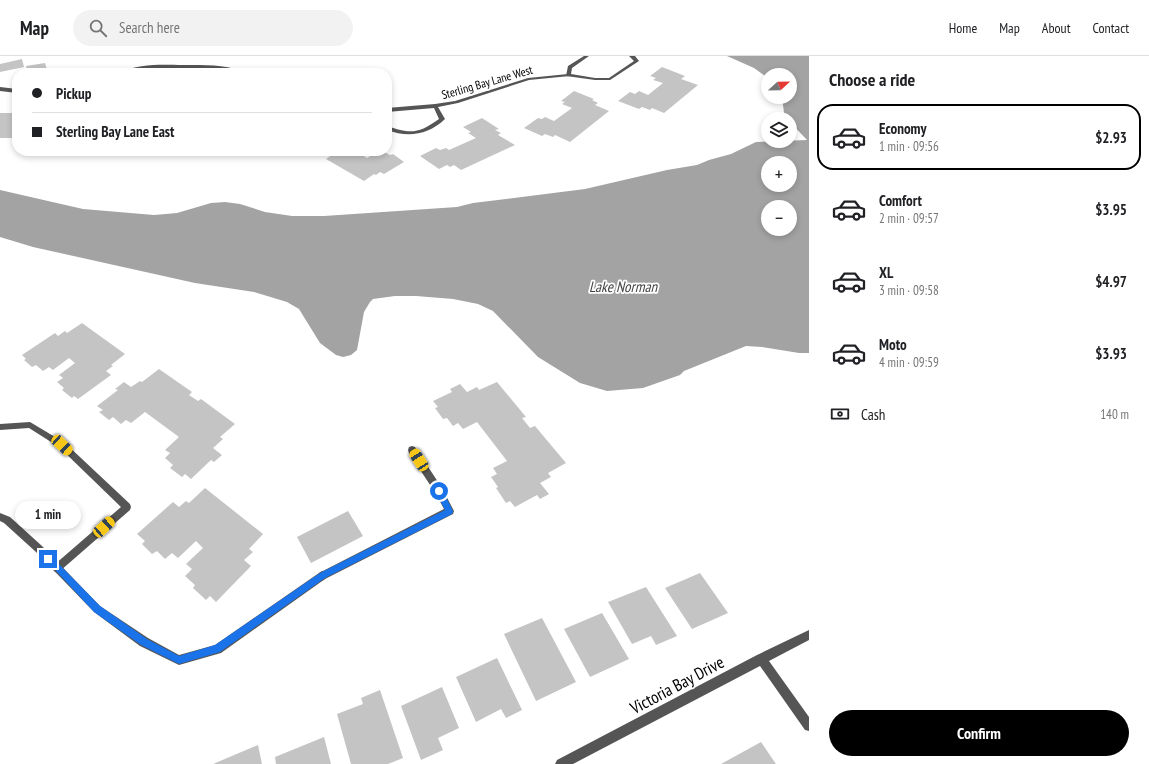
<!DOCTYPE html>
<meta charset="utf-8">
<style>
:root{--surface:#fff;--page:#f2f2f2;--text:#202124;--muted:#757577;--line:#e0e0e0;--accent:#000}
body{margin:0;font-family:"PT Sans Narrow",sans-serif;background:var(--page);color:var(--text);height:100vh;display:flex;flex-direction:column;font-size:15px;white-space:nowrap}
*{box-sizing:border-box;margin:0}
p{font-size:13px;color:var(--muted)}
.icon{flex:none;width:22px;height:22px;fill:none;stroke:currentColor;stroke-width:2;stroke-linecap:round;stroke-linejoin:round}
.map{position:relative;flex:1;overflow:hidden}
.sheet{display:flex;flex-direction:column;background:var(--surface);width:340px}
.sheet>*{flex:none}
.top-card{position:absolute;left:12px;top:12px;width:380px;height:88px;border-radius:16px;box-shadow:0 2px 6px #0003;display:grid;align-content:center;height:88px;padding:0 20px;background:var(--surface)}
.needle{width:26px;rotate:68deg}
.fabs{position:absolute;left:761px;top:12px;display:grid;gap:8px}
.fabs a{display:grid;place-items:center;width:36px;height:36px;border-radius:50%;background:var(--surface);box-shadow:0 2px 6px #0003;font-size:20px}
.end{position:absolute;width:18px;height:18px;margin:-9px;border:5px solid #1a73e8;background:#fff;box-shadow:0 0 0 2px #fff}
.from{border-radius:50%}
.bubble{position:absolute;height:28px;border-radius:14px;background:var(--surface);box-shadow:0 2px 6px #0003;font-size:13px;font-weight:700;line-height:28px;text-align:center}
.car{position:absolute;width:12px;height:24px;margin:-12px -6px;border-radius:5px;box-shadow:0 0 3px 1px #0007;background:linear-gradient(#f5c518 24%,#345 0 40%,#f5c518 0 76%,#345 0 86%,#f5c518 0)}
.top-card b{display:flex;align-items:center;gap:14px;height:38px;font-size:15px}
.top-card b+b{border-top:1px solid var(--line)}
.top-card i{width:10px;height:10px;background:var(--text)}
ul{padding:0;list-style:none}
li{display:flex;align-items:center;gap:12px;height:66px;margin:0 8px 6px;padding:0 12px;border:2px solid transparent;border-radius:16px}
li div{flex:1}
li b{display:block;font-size:15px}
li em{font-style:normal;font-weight:700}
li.selected{border-color:var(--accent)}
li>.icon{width:36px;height:36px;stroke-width:1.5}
h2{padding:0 20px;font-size:18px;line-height:48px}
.pay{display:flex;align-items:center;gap:10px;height:44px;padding:0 20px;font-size:15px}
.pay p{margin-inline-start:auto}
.cta{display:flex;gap:8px;margin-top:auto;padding:8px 20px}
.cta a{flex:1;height:46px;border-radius:24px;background:var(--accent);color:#fff;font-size:16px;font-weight:700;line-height:46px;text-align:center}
header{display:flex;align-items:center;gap:24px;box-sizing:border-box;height:56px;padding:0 20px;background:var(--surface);border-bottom:1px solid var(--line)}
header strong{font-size:19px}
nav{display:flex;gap:22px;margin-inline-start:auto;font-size:14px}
.search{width:280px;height:36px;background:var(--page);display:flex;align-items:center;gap:10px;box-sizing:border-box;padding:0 14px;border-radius:22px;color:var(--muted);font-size:15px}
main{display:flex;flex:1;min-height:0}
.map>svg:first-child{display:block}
.water{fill:#a3a3a3;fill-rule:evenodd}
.building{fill:#c4c4c4}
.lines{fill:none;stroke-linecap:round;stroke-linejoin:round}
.service{fill:#555;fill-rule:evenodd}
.minor{fill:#555;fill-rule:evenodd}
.route{fill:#1a73e8}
.labels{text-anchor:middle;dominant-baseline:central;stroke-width:3.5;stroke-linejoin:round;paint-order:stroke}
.far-street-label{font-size:12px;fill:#000;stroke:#fff}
.water-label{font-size:15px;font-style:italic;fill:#444;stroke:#fff}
.near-street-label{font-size:17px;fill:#000;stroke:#fff}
</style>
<header>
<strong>Map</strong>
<div class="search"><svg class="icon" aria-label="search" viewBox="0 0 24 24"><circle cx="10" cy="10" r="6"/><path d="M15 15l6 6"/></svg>Search here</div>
<nav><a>Home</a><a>Map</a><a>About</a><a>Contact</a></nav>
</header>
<main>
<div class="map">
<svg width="809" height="708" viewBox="0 0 809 708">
<rect width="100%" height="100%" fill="#fff"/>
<path class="water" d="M727,0H809V297H799L762,291L746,290L684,315L680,319L643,332L607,335L580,327L538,301L493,255L478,248L453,243L416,240H395L373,243L370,246L364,256L357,294L351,299L343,301L336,299L320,287L299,253L287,246L254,236L195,227L33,191L0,181V134L83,153L154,159L177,157L211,147L225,146L240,148L265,156L292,160H324L457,151L473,147L585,133L667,114L697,109L709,104L731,98L756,86L807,84L790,66V63H787L784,57L782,41H790V19H768V22L754,12ZM768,107H790V129H768ZM768,151H790V173H768Z"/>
<path class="building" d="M22,3L24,11L0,16V8Z
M45,7L48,17H28L26,10Z
M662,11L685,20L681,23L698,29L664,57L652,52L650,54L642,51L639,53L618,45L630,36L635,38L639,35L648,39L663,27L653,24L656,22L650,20Z
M574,35L594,43L592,44L598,47L595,49L609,55L570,86L555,79L553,81L545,78L542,80L524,72L538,62L542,63L545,61L554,65L572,52L562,48L565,46L561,45Z
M0,57H17V82H0Z
M482,62L499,73L495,74L501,77L498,79L515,89L461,114L454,109L450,111L447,109L439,113L420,100L436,92L440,94L446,92L449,94L476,82L468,77L471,76L463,71Z
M208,95H287V97H207Z
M335,95H370L362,99L367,102L377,96L381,98L384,96L390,99L393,98L404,106L384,118L380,116L376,119L374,118L364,125L326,103L335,97L333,96Z
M82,267L125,298L111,309L113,310L106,315L111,319L78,343L74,340L72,342L62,334L64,332L57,326L63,322L59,319L75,307L69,302L53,314L49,311L43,315L36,309L32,311L24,304L26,303L22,299L55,277L58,280L65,275L67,277Z
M159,313L192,336L189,339L198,345L201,343L235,368L220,381L223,383L213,392L222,399L214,406L211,404L191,423L185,418L182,421L170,412L173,409L165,402L170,397L165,394L179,381L145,356L131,367L126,364L121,368L113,361L109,364L99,356L103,354L97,350L118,334L115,333L124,326L131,331L140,325L142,326Z
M497,326L526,361L522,362L530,372L535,370L566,407L548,417L551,421L540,427L549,438L540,443L537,439L515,451L510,445L506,447L496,432L498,431L491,421L497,418L493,412L507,405L477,366L463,373L458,367L453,370L447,362L443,363L435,352L438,351L433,345L452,336L450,333L460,328L467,336L477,331L479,334Z
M205,432L263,478L249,493L253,496L244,504L251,510L216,546L210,540L206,544L193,532L195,529L185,520L192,513L186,508L203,492L196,485L178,502L172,497L165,503L157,495L152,498L142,488L145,485L137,478L173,446L179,451L186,445L189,447Z
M348,455L363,480L311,507L297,481Z
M700,517L728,557L692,573L665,532Z
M646,531L677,580L656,589L651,580L632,588L608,546Z
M602,557L629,603L590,621L564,573Z
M542,562L576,626L536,645L504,578Z
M497,602L522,654L506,662L501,653L476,666L456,621Z
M442,631L459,672L438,682L443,694L421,704L401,650Z
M380,634L403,702L388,708H351L337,658L363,648L361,642Z
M324,681L331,708H276L275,701Z
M761,686L776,708H721Z
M258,689L262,708H213Z"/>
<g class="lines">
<path class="service" d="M584,0H589L572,12L571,18L595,22H609L634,5L629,0H635L639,5L610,24H595L566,20L568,10Z
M182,9C200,9 230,8 245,17L218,14L182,12L147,13L129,17H122C136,7 165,9 182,9Z
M30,366L65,387L130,448L131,451L130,454L60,515L57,517L54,515L52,512L54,509L121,451L59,391L29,372L0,374V368Z
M412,390L415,391L442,432L454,455L453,458L325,523L322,525L319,523L317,520L319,517L444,453L436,438L409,397L408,394L409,391Z"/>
<path class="minor" d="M568,18H570V20L529,24L458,47L438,51L445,63C428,79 408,82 387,74V70C411,78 418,78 439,63L434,52L387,56V52L435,48L455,45L528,22Z
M0,31L17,33V37L0,35Z
M0,457L10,461L42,490L100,550L148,582L179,599L215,589L319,517L322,515L325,517L327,520L325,523L221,597L179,609L140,590L94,556L36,496L4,467L0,465Z
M809,574V584L769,605L809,661V675L805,674L760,610L573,708H555L557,704L757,599Z"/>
</g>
<path class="route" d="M439,432L442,433L453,455L452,458L325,522L220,596L179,608L141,589L94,556L45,503L48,499L51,500L100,550L147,583L179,600L215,589L320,517L445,454L435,435Z"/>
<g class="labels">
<g class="far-street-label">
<text transform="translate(487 26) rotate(-16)">Sterling Bay Lane West</text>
</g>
<g class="water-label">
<text x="623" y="230">Lake Norman</text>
</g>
<g class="near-street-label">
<text transform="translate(677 629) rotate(-28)">Victoria Bay Drive</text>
</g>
</g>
</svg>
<div class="fabs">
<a><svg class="needle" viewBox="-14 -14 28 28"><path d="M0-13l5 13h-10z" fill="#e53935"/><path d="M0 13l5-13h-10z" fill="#757577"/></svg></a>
<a><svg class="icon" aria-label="layers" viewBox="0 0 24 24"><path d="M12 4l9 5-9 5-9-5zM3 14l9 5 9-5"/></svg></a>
<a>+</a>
<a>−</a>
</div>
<i class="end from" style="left:439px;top:435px"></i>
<i class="end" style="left:48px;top:503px"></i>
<div class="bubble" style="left:15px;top:445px;width:66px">1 min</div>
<i class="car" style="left:62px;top:389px;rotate:133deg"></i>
<i class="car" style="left:419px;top:404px;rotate:327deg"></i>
<i class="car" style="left:104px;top:471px;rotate:48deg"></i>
<div class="top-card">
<b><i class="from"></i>Pickup</b>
<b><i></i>Sterling Bay Lane East</b>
</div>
</div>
<section class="sheet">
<h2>Choose a ride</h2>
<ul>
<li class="selected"><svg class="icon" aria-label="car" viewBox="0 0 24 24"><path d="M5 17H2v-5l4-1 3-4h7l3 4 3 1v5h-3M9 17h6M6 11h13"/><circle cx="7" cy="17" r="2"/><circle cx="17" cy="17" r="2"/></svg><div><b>Economy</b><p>1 min · 09:56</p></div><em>$2.93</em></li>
<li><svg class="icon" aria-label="car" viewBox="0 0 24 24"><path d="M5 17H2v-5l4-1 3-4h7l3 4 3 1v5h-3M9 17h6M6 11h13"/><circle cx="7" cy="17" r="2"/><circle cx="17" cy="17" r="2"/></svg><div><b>Comfort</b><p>2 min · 09:57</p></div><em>$3.95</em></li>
<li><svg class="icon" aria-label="car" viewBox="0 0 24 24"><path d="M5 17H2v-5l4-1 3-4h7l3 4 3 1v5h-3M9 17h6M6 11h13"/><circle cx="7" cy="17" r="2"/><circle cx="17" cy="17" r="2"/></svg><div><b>XL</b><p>3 min · 09:58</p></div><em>$4.97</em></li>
<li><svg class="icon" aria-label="car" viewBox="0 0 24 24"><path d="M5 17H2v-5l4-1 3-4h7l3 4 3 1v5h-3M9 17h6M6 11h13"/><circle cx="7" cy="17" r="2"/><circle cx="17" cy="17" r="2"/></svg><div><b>Moto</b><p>4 min · 09:59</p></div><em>$3.93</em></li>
</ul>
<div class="pay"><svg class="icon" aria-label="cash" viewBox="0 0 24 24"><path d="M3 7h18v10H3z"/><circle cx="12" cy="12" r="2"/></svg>Cash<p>140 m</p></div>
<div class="cta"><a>Confirm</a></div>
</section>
</main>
